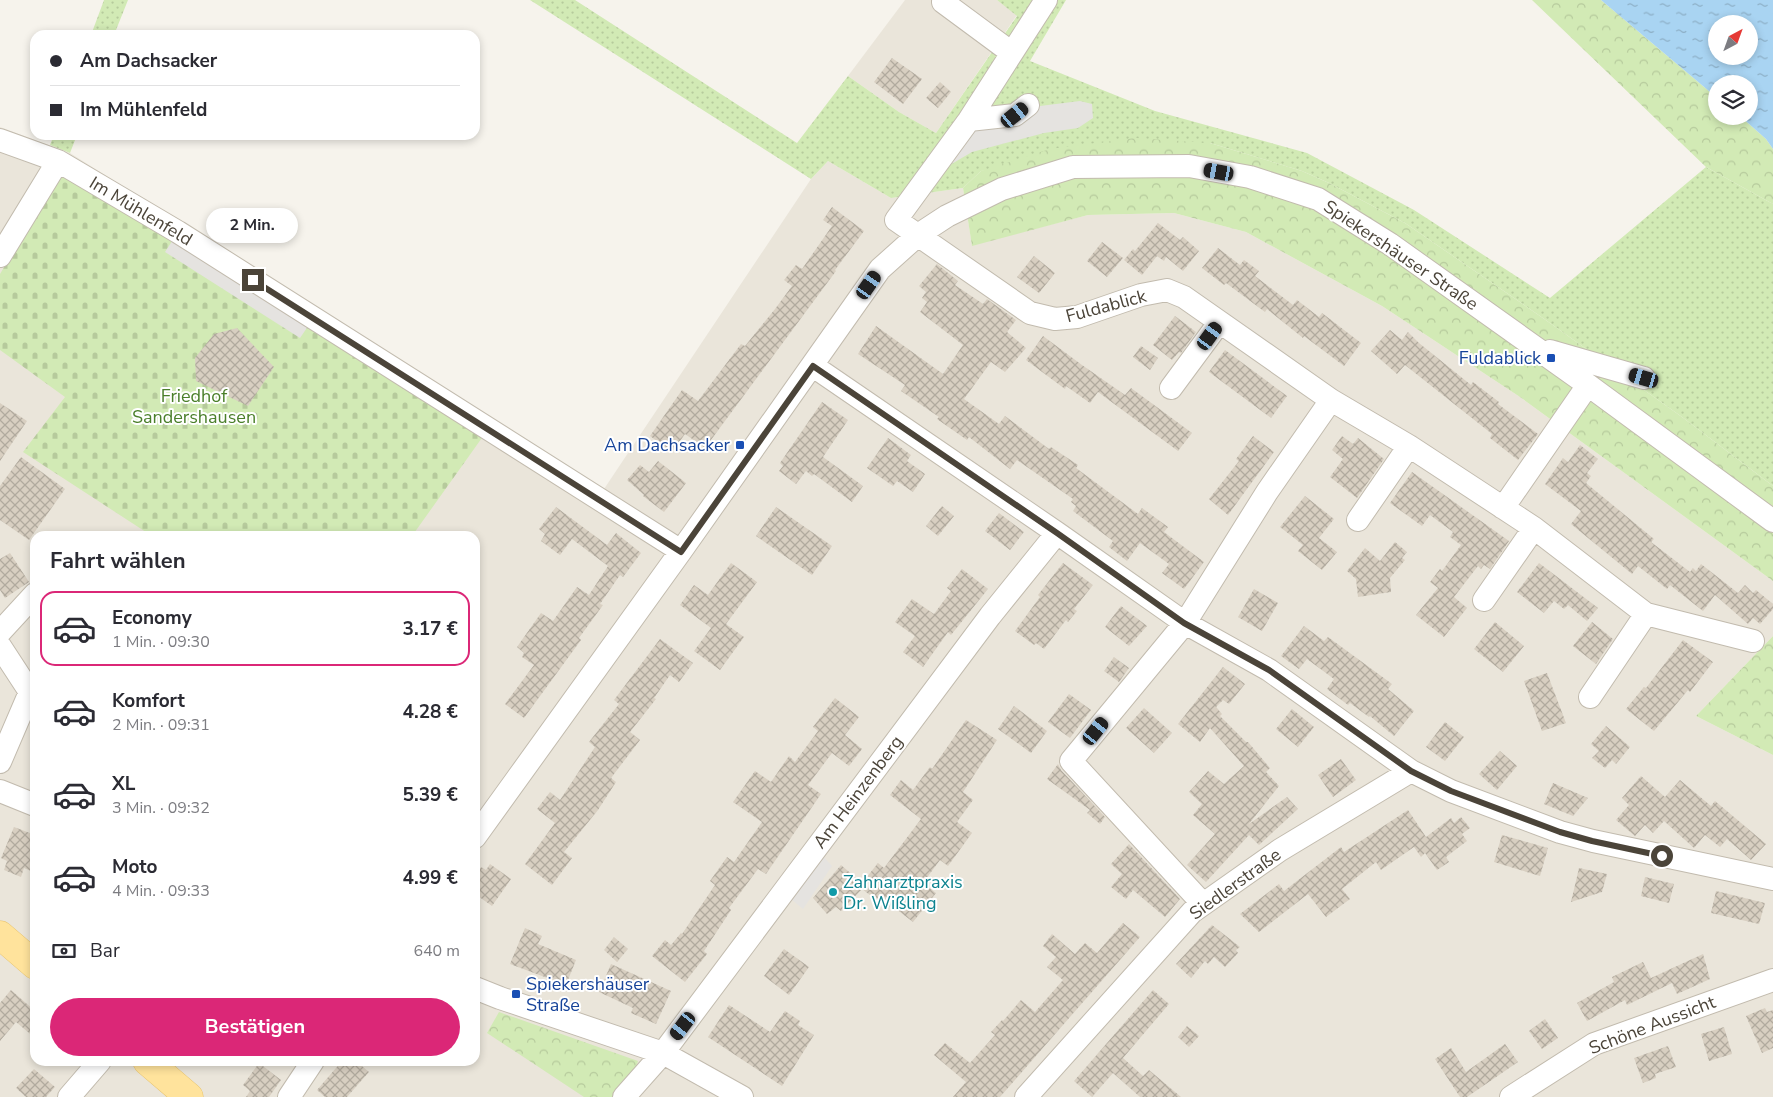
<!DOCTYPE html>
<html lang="de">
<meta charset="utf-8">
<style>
:root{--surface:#fff;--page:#f2f2f3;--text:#2b2b33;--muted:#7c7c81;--line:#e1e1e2;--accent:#db2777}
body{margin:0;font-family:"Nunito Sans",sans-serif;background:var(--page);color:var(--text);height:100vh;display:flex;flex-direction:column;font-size:19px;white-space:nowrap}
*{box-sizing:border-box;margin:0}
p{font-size:16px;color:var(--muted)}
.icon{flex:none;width:28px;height:28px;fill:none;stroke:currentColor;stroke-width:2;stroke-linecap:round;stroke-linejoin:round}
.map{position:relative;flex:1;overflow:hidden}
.side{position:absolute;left:30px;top:531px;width:450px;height:535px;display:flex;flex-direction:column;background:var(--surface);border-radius:15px;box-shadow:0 2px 8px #0003}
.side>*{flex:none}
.banner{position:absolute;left:30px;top:30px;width:450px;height:110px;border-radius:15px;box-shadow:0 2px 8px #0003;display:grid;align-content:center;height:110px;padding:0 20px;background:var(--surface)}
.needle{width:32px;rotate:41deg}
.controls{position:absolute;left:1708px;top:15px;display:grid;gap:10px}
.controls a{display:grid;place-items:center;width:50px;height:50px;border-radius:50%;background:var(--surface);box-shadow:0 2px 8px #0003;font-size:25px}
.end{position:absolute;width:22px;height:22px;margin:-11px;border:6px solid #4b4439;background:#fff;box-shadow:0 0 0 2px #fff}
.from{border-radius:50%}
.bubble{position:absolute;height:35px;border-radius:18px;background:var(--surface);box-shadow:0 2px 8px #0003;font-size:16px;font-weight:700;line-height:35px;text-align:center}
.car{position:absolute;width:15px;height:30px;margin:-15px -8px;border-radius:6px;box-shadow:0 0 4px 1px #0007;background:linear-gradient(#222 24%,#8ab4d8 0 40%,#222 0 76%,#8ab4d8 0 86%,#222 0)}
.banner b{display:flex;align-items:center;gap:18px;height:48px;font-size:19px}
.banner b+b{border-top:1px solid var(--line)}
.banner i{width:12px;height:12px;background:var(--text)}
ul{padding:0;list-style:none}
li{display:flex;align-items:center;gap:15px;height:75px;margin:0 10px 8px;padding:0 10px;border:2px solid transparent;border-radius:15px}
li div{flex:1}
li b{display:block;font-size:19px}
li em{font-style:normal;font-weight:700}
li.active{border-color:var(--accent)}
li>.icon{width:45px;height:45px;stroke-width:1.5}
h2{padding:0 20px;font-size:22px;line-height:60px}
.pay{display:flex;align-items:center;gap:12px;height:55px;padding:0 20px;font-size:19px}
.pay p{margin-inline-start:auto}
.cta{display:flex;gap:10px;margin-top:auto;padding:10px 20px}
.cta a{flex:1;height:58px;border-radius:30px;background:var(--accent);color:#fff;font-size:20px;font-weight:700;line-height:58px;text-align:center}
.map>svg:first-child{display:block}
.residential{fill:#eae5da;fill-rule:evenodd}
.grass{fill:url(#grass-dots)}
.forest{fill:url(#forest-crowns)}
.cemetery{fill:url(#cemetery-stones)}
.parking{fill:#e5e3e0}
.water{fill:url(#water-ripples);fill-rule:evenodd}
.building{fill:url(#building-cross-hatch)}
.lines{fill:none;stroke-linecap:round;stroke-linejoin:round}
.minor-casing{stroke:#c2bbae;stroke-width:24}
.major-casing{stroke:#e6c16a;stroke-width:29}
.minor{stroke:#fff;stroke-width:22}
.major{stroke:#ffe39c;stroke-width:28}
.route{stroke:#4b4439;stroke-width:6}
.transit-dot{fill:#1a4fb4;stroke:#fff;stroke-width:2}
.culture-dot{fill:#0f9aa8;stroke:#fff;stroke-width:2}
.labels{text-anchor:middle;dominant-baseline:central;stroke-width:4;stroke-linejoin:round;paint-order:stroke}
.street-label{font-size:18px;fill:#4b4439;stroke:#fff}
.transit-label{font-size:18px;fill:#164399;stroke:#fff;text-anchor:end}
.park-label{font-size:18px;fill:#4a7f2a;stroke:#fff}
.culture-label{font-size:18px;fill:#0d838f;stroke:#fff;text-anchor:start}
</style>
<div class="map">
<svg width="1773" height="1097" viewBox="0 0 1773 1097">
<defs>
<pattern id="grass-dots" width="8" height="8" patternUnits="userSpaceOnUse" patternTransform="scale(1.25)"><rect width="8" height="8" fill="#d2eab5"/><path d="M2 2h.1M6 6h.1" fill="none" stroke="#b6ca9c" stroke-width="1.8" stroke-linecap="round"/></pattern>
<pattern id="forest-crowns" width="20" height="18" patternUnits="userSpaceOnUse" patternTransform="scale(1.25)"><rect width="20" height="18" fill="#d2eab5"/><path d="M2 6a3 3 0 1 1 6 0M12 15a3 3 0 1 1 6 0" fill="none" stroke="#b6ca9c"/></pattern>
<pattern id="cemetery-stones" width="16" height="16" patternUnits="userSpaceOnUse" patternTransform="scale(1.25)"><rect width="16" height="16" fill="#d2eab5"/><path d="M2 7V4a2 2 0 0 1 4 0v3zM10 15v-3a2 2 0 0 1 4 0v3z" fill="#b6ca9c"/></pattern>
<pattern id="water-ripples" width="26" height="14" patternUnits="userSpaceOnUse" patternTransform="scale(1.25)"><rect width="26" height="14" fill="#a9d4f2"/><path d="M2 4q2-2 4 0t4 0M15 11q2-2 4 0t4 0" fill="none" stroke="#8caec5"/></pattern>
<pattern id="building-cross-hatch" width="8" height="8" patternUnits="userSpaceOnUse" patternTransform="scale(1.25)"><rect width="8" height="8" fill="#d8cfc1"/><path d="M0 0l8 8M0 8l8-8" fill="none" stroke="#b1aa9e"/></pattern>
</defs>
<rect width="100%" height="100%" fill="#f6f3ec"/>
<path class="residential" d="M905,0H997L1017,15L936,133L899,112L848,76Z
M0,127L70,153L604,489L811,179L828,161L891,198L963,188L972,245L1088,215L1174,213L1246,232L1382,306L1520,397L1773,581V636L1696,716L1773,755V1097H0ZM35,536H475V1061H35Z"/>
<path class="grass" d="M104,0H128L114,35H91Z
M530,0H575L797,143L848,76L899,112L936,133L1017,16L997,0H1066L1030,61L1155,111L1307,153L1414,210L1550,298L1706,167L1773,204V486L1682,417L1540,316L1405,223L1329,183L1302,171L1210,143L981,171L963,188L891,198L828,161L811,179Z
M54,135H77L70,153L50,145Z"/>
<path class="forest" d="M1532,0H1601L1716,97V116H1740L1766,139L1773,149V204L1706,167Z
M1135,138L1210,143L1302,171L1329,183L1405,223L1540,316L1682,417L1773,486V581L1520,397L1382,306L1246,232L1174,213L1088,215L972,246L963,188L981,171L1050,149Z
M1773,636V755L1696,716Z
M499,1012L638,1061L633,1077L616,1097H584L487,1033Z"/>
<path class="cemetery" d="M62,171L484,435L412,536H152L23,452L65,397L0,350V274Z"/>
<path class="parking" d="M1080,101L1092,104L1093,118L1078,128L1044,133L972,152L938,172L984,113Z
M178,232L313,319L300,338L165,252Z
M822,855L832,866L803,909L791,899Z"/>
<path class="water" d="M1601,0H1773V149L1766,139L1740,116H1749V84H1716V97ZM1716,24H1749V56H1716Z"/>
<path class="building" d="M892,58L922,79L903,104L874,82Z
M940,82L951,92L938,108L926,98Z
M832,207L864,231L835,270L836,271L705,448L685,434L672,452L650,436L682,390L698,401L741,344L745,346L775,309L792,286L784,280L796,265L802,269L832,226L823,220Z
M1158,223L1180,240L1183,237L1199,251L1183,271L1166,257L1164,261L1157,256L1142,275L1124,260L1133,249L1135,251Z
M1102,242L1123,258L1107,277L1087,261Z
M1218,248L1240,265L1244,260L1259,271L1255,276L1293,305L1297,300L1319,317L1322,313L1361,343L1344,366L1304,336L1303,338L1267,309L1265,312L1226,283L1224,285L1202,268Z
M1034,256L1055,273L1039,293L1017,277Z
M937,264L958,281L955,285L983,304L987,299L1016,320L1007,332L1026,348L1005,372L991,362L964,399L999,424L1005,416L1049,449L1051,447L1078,465L1076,468L1138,514L1142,508L1168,527L1164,532L1204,562L1184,589L1162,573L1169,564L1140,543L1127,561L1109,547L1113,541L1073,511L1076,506L1071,502L1073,499L1017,460L1010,469L969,437L967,440L937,419L939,417L901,391L905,385L858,354L876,326L943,374L963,345L920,312L927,302L922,298L926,292L919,286Z
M1175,316L1196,332L1181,353L1179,352L1172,360L1153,345Z
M237,328L274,367L248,406L196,381L195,358L214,334Z
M1390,330L1402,340L1408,332L1419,343L1471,385L1473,382L1499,402L1498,404L1538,434L1518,460L1490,438L1492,434L1405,365L1397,374L1371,351Z
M1043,336L1082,365L1125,395L1131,388L1192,433L1178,451L1098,392L1090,403L1066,386L1065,389L1026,360Z
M1141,346L1158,358L1150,370L1133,357Z
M1225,350L1287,396L1271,418L1209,372Z
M822,402L848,420L823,457L863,486L852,502L814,474L812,476L806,471L796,484L779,471L783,466L780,463Z
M0,403L27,421L0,461Z
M1253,436L1274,452L1228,515L1209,499L1239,461L1236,459Z
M1342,436L1353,444L1358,438L1384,459L1357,498L1330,477L1343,459L1332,450Z
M888,438L911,455L907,461L925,474L913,492L897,481L893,486L867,468Z
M1580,445L1598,459L1587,473L1591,476L1586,483L1654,539L1651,542L1690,572L1693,568L1696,571L1701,564L1738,593L1745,585L1753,593L1756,590L1773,604V609L1760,624L1753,618L1748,624L1715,595L1703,611L1670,585L1667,589L1638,566L1632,574L1571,524L1581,511L1545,484L1563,458L1568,462Z
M21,457L65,489L29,540L0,520V486Z
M658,461L686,483L664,512L643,496L644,495L627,480L640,465L649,472Z
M1412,472L1509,541L1490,569L1484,565L1481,569L1478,566L1454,597L1467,608L1444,637L1416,615L1438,588L1430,582L1440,569L1442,571L1461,545L1450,537L1453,532L1430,515L1422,526L1390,503Z
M1305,496L1334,519L1319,538L1337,552L1322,570L1298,551L1303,545L1280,527Z
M942,506L954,516L938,536L926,526Z
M556,507L607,545L616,533L641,553L623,577L620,575L600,604L603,605L579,638L581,640L524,718L505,704L534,665L522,657L524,653L517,647L541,613L553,621L577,587L589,595L608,566L572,539L560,555L541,541L545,534L539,529Z
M776,507L832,546L812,575L756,536Z
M999,513L1024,532L1010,550L985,531Z
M1395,542L1407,552L1402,558L1405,560L1390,578L1391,592L1358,597L1356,579L1347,571L1365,548L1380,561Z
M10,553L29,582L5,598L0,590V559Z
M731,563L757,582L726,624L744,637L720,670L694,651L711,628L680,605L694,585L708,595Z
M1063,563L1093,585L1074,609L1077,611L1068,622L1066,620L1044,649L1036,643L1034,645L1015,631L1040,597L1038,595Z
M1539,563L1598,608L1587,621L1568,605L1564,609L1554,601L1544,613L1517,592Z
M962,569L988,589L951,635L948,632L923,667L903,652L915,636L895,622L912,599L934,614L951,591L947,588Z
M1254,589L1278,603L1262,631L1238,617Z
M1121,606L1147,626L1129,646L1105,627Z
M1495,622L1524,646L1503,672L1474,649Z
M1592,622L1613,639L1596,664L1573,646Z
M1304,626L1324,641L1328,637L1392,684L1388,689L1414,711L1394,736L1370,716L1369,717L1350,703L1348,705L1327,689L1334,679L1307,659L1299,669L1281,656Z
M660,639L693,663L679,682L670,675L654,698L656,699L630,732L640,740L611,778L616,782L598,810L564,852L572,858L552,885L525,864L555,823L537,809L550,792L560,800L595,747L589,742L619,704L614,700Z
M1683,640L1713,662L1690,692L1688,690L1654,731L1626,709L1644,687L1646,688Z
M1114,657L1129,668L1119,682L1104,671Z
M1223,667L1245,684L1229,704L1223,700L1216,707L1222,714L1220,716L1246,742H1248L1270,768L1266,772L1279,786L1249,824L1287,797L1298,809L1259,845L1249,835L1206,882L1187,865L1215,834L1193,815L1202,804L1189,792L1208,771L1224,784L1244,766L1210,728L1200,742L1178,724Z
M1547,673L1566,723L1542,731L1524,681Z
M1069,694L1091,710L1070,738L1048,722Z
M835,698L859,717L845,735L862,749L849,766L832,753L808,785L821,794L766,874L758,869L729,908L731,910L704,951L707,954L685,982L652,956L665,940L671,945L681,933L682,934L715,885L710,881L727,857L734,862L762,822L733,802L755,771L771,782L789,756L795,762L818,731L813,727Z
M1014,706L1047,731L1031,753L998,729Z
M1144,708L1172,733L1154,753L1126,728Z
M1292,709L1314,727L1298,747L1276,729Z
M966,720L997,740L963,792L973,800L957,822L972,833L948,866L940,860L923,883L936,893L913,922L891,905L888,909L862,889L841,911L836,907L827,914L813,898L841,865L862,883L878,863L884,868L921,819L890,795L901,780L913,790L930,767L932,769Z
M1445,722L1464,737L1445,761L1426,747Z
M1606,726L1630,747L1616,764L1612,760L1605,768L1592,758L1599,751L1591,744Z
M1500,751L1517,766L1497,790L1479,774Z
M1341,759L1356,780L1333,797L1318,775Z
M1058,764L1061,770L1105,817L1100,824L1087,813L1090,810L1047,779Z
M1641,776L1665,797L1680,780L1711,806L1715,801L1766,844L1751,860L1727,839L1720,847L1705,835L1694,848L1664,821L1653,833L1645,825L1635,836L1616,820L1629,805L1622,798Z
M1553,783L1588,798L1573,816L1544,804Z
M1408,810L1426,837L1451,818L1454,823L1461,817L1470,828L1462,834L1467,841L1446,857L1449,862L1437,870L1425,853L1421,857L1414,847L1381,870L1376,862L1342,889L1350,899L1326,917L1308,894L1259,932L1240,914L1279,884L1284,891L1341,847L1344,852Z
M14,827L35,835V861L31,871L24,868L21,877L4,870L7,861L1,858Z
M1502,835L1548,848L1540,876L1494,862Z
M1129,844L1180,899L1165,917L1133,890L1126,899L1111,887L1122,874L1111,864Z
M490,864L511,879L492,906L475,894V876L481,867L486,870Z
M1579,868L1607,874L1602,892L1571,902Z
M1645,877L1674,884L1669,903L1641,896Z
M1716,891L1765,903L1759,924L1711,913Z
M1123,923L1140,937L1000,1097H953L966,1082L934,1055L945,1043L970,1063L995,1035L991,1032L1002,1020L1003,1021L1021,1000L1035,1012L1063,980L1047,967L1056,957L1043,946L1052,934L1075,954L1085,943L1097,953Z
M1212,925L1240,947L1236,950L1238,953L1225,967L1214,957L1208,964L1205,961L1191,978L1176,964Z
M525,928L542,936L538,944L576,960L566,985L510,964Z
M614,937L628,949L617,962L604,950Z
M784,949L809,967L789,995L764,976Z
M1703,954L1710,979L1677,994L1672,983L1627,1005L1625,1000L1587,1021L1577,1003L1614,982L1612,977L1643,962L1651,978Z
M611,964L671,991L656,1024L631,1013L633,1008L599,992Z
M11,990L35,1011V1038L16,1022L0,1041V1003Z
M1153,990L1169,1004L1123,1058L1143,1076L1149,1070L1181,1097H1140L1113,1073L1092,1097L1074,1081Z
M729,1005L770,1032L785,1011L800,1021L798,1025L814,1035L782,1086L708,1037Z
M1765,1008L1767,1012L1773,1010V1048L1762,1053L1746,1016Z
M1545,1019L1558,1038L1542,1049L1529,1031Z
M1187,1026L1199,1036L1189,1047L1178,1037Z
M1724,1027L1732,1054L1709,1061L1701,1034Z
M1505,1044L1518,1062L1467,1097H1460L1435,1059L1451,1048L1466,1072Z
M1668,1046L1676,1067L1655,1074L1656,1078L1643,1083L1634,1058Z
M342,1061H356L369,1072L347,1097H325L317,1090Z
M259,1063L281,1080L269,1097H246L250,1091L243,1085Z
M34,1069L55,1087L46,1097H26L16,1088Z"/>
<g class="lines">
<defs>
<path id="minor" d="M1046,0L969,120L896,220L1030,313L1055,319L1077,317L1141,295L1167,290L1184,297L1331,400L1409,446L1534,528L1646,614L1753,641
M943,2L1012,53
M969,120L1015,115L1028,105
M0,140L58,161L178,232L681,551
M0,256L58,161
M1550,351L1644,378
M813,366L1057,533L1185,623L1269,670L1411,771L1451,791L1560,832L1593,841L1773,879
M1171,388L1219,323
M1503,508L1588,385
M1358,520L1409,446
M1484,600L1534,528
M0,632L35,594
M0,646L30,692L35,690
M1590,697L1646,614
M0,762L30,692
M0,791L35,805
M475,837L681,551L880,269L918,235L947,216L1002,189L1073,167L1189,166L1250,177L1318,199L1390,244L1588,385L1773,521
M1203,904L1071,761L1185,623L1267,492L1331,400
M475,988L500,998L663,1053L742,1097
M69,1097L100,1061
M289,1097L313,1061
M624,1097L663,1053L990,616L1057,533
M1026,1097L1192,912L1280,850L1411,771
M1511,1097L1594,1044L1773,980"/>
<path id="major" d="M0,935L35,965
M147,1061L189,1097"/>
</defs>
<use href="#minor" class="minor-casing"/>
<use href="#major" class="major-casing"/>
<use href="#minor" class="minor"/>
<use href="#major" class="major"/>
</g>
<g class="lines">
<path class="route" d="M253,280L681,552L813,366L1057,533L1184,623L1269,670L1411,771L1451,791L1560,832L1592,841L1662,856"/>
</g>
<g class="transit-dot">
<rect x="1546" y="353" width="10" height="10" rx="2.5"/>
<rect x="735" y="440" width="10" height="10" rx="2.5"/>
<rect x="511" y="989" width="10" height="10" rx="2.5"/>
</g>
<circle class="culture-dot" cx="833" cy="892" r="5"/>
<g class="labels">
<g class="street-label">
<text transform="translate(141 211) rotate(31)">Im Mühlenfeld</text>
<text transform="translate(1401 255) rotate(34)">Spiekershäuser Straße</text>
<text transform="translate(1106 306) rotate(-15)">Fuldablick</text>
<text transform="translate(858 792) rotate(-53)">Am Heinzenberg</text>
<text transform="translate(1235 884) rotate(-36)">Siedlerstraße</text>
<text transform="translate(1652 1025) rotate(-21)">Schöne Aussicht</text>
</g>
<g class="transit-label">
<text x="1541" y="358">Fuldablick</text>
<text x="730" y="445">Am Dachsacker</text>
<text x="526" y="984" text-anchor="start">Spiekershäuser<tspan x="526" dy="21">Straße</tspan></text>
</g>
<g class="park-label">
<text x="194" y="396">Friedhof<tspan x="194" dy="21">Sandershausen</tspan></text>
</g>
<g class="culture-label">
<text x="843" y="882">Zahnarztpraxis<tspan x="843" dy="21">Dr. Wißling</tspan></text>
</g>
</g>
</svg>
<div class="controls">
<a><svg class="needle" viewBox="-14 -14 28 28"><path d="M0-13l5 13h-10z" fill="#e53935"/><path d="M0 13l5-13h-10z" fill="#7c7c81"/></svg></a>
<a><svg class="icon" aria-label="layers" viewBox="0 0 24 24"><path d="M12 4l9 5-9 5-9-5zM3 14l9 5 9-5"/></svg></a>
</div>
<i class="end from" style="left:1662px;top:856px"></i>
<i class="end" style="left:253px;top:280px"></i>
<div class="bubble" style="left:206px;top:208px;width:92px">2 Min.</div>
<i class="car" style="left:1015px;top:115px;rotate:51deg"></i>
<i class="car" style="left:1219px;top:172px;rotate:280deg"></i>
<i class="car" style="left:869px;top:285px;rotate:35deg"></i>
<i class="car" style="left:1210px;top:336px;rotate:36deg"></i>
<i class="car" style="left:1644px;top:378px;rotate:286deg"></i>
<i class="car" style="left:1096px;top:731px;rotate:39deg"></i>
<i class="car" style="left:683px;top:1026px;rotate:217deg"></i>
<div class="banner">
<b><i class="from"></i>Am Dachsacker</b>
<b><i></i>Im Mühlenfeld</b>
</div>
<section class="side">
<h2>Fahrt wählen</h2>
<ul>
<li class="active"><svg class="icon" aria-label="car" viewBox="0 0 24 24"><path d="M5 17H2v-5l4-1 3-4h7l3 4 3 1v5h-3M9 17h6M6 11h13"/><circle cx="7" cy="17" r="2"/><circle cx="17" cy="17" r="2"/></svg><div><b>Economy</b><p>1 Min. · 09:30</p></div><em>3.17 €</em></li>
<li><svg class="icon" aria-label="car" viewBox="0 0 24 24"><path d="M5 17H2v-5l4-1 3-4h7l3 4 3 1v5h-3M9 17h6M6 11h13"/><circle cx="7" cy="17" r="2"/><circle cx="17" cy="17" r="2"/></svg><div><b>Komfort</b><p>2 Min. · 09:31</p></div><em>4.28 €</em></li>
<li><svg class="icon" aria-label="car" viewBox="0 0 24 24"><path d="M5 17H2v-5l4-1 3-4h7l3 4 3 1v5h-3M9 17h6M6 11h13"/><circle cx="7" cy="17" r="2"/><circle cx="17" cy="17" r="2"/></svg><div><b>XL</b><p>3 Min. · 09:32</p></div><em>5.39 €</em></li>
<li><svg class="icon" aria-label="car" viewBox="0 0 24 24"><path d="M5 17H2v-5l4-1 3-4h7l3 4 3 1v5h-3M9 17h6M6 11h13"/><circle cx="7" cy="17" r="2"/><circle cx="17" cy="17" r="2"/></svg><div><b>Moto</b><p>4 Min. · 09:33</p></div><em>4.99 €</em></li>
</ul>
<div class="pay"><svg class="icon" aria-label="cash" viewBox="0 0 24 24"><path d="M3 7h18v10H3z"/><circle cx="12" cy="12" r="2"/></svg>Bar<p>640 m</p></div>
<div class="cta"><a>Bestätigen</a></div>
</section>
</div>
